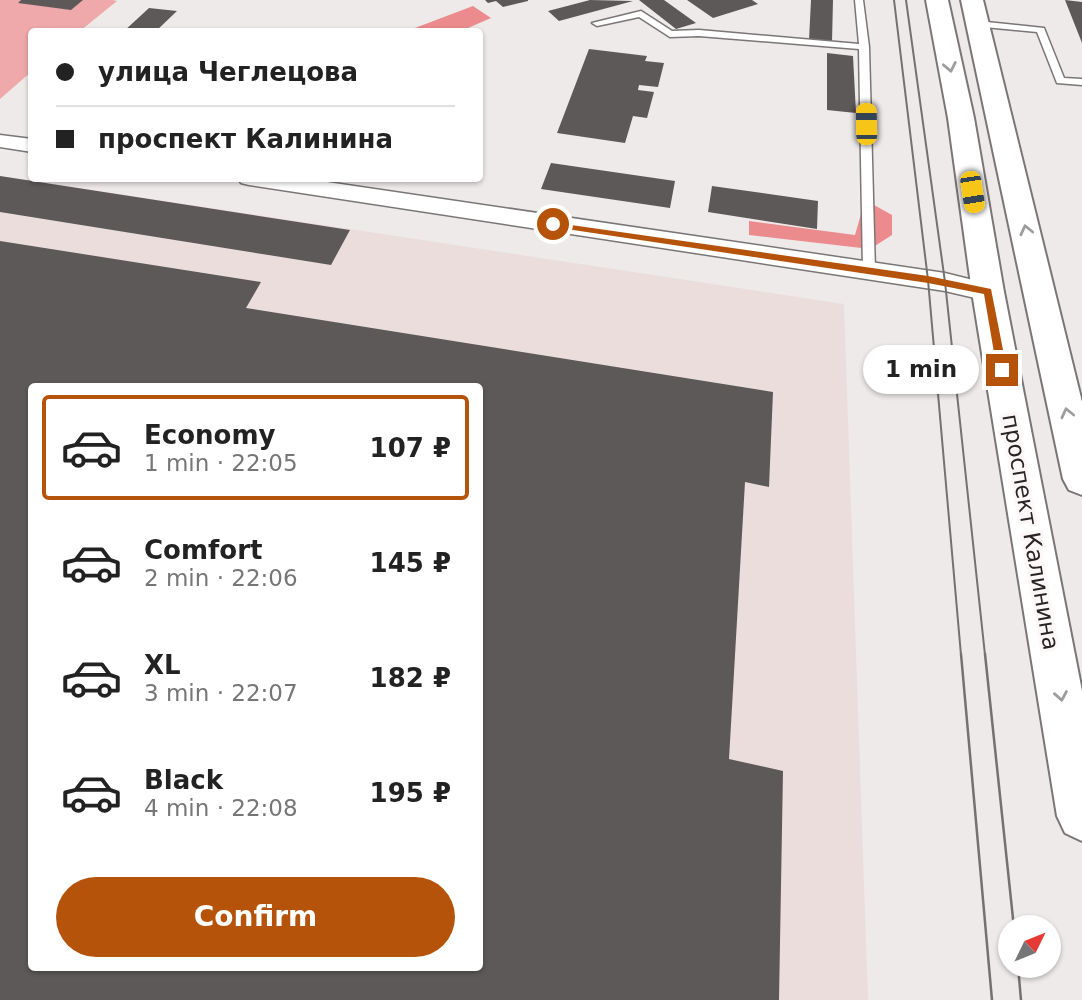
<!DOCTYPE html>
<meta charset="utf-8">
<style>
:root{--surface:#fff;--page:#f2f2f2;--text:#222;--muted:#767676;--line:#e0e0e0;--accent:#b45309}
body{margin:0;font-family:"DejaVu Sans",sans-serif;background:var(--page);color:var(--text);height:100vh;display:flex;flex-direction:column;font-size:26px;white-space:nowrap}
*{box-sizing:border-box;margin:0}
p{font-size:23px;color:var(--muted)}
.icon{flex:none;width:38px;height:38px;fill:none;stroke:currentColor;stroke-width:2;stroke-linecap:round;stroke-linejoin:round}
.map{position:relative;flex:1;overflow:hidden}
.sheet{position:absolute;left:28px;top:383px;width:455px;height:588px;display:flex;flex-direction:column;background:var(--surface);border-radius:7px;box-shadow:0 2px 5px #0004}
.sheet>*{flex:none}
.hud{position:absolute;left:28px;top:28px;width:455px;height:154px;border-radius:7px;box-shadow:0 2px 5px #0004;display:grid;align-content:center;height:154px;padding:0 28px;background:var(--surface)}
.needle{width:46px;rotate:47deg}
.controls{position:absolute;left:998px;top:915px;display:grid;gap:14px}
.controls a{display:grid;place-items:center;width:63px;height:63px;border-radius:50%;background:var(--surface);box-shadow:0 2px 5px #0004;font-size:35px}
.end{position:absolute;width:32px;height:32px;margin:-16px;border:9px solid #b45309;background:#fff;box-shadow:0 0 0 4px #fff}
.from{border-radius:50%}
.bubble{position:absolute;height:49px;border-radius:24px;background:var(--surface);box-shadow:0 2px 5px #0004;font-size:23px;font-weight:800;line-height:49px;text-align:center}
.car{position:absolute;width:21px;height:42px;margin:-21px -10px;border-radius:9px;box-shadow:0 0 5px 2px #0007;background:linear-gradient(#f5c518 24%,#345 0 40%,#f5c518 0 76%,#345 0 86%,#f5c518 0)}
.hud b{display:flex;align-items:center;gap:24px;height:66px;font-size:26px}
.hud b+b{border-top:2px solid var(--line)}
.hud i{width:18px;height:18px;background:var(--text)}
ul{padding:12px 0 0;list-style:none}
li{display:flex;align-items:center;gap:21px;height:105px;margin:0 14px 10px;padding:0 14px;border:4px solid transparent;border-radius:7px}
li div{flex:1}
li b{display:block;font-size:26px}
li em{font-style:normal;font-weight:800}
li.active{border-color:var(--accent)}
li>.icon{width:63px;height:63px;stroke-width:1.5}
.cta{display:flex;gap:14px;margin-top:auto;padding:14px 28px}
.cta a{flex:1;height:80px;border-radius:42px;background:var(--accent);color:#fff;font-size:28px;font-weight:800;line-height:80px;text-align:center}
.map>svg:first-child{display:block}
.built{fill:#ebdddc;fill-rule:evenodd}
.green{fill:#f0a9aa}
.forest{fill:#eb8b8d}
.building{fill:#5e5959;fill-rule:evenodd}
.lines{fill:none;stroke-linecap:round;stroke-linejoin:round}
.lane-casing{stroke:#7b7676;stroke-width:3}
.street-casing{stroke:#7b7676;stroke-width:3}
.secondary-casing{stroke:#7b7676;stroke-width:4}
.lane{fill:#fff;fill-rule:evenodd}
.street{fill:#fff;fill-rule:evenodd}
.secondary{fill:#fff;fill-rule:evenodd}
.tram-far1{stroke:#747171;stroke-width:2}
.tram{stroke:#747171;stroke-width:2.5}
.oneway{stroke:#9e9d9d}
.route{fill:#b45309}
.labels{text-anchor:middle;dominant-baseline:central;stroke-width:7;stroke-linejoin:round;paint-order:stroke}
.street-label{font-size:23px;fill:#272525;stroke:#fdf8f7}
</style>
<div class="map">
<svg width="1082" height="1000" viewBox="0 0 1082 1000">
<rect width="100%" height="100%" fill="#efeaea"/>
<path class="built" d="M0,176L844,304L868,1000H0ZM32,387H480V968H32Z"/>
<path class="green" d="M0,0H113L117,1L80,31L32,32L31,72L0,99Z"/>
<path class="forest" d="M473,6L491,18L461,31H407Z
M865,200L892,215V235L870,249L749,235V221L855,235Z"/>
<path class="building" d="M21,0H83L71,10L18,3Z
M485,0H528V1L503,7L496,1L488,3Z
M590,0L633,1L559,21L548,11Z
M639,0H664L696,23L676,29Z
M687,0H752L758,4L713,18Z
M811,0H833L832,42L809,40Z
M1065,0L1082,2V43Z
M149,8L177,11L155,32H123Z
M589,49L647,56L645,61L664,63L658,87L639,85L638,90L654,92L647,118L633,116L625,143L557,133Z
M827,53L853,56L856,113L827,110Z
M551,163L675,181L670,208L541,189Z
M0,176L350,230L331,265L0,212Z
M712,186L818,201L817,229L708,212Z
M0,241L261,282L246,308L773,392L769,487L745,482L729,759L783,771L779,1000H0ZM32,387H480V968H32Z"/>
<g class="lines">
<defs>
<path id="lane" d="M855,0H863L869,47L875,271L869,275L863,271L859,49L699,36L670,37L639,17L597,26L592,23L641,11L672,31L699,30L859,44Z
M977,21L1044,28L1064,78L1082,79V85L1057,83L1037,32L974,26L972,24Z"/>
<path id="street" d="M0,135L32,139V152L0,147Z
M238,178H300L945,273L997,286L1001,292L997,298L988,301L945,291L249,185L241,183Z"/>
<path id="secondary" d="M926,0H948L974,118L1004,292L1082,691V841L1065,833L1057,816L972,292L948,118Z
M961,0H983L1082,402V495L1069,490L1063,479Z"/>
</defs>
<use href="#lane" class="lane-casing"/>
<use href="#street" class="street-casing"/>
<use href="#secondary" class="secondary-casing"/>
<use href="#lane" class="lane"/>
<use href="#street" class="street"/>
<use href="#secondary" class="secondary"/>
<path class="tram-far1" d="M894,0L928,280L961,655
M906,0L945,282L985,655"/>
<path class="tram" d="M961,654L992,1000
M985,654L1014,928
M1018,966L1021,1000"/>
</g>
<defs><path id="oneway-chevron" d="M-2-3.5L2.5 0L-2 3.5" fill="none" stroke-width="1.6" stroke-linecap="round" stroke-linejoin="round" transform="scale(1.75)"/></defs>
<g class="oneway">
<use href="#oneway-chevron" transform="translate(950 67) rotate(79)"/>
<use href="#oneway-chevron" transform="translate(1026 230) rotate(-103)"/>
<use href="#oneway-chevron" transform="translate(1067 413) rotate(-103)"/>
<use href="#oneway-chevron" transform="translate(1061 696) rotate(80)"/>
</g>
<path class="route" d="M550,222L928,276L991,289L1007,370L1002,374L997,370L984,294L928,283L553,227L550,226Z"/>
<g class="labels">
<g class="street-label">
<text transform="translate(1031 532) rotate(80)">проспект Калинина</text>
</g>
</g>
</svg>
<div class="controls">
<a><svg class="needle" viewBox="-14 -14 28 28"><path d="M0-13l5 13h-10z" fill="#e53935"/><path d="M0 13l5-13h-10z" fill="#767676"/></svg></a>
</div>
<i class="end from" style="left:553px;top:224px"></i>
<i class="end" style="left:1002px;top:370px"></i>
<div class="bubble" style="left:863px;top:345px;width:116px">1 min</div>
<i class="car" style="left:866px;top:124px;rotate:359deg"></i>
<i class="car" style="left:972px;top:192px;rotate:171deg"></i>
<div class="hud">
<b><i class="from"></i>улица Чеглецова</b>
<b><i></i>проспект Калинина</b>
</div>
<section class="sheet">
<ul>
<li class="active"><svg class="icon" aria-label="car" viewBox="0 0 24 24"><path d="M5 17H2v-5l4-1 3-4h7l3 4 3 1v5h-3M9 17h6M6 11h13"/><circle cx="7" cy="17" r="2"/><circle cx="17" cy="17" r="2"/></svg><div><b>Economy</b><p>1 min · 22:05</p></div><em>107 ₽</em></li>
<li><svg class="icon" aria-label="car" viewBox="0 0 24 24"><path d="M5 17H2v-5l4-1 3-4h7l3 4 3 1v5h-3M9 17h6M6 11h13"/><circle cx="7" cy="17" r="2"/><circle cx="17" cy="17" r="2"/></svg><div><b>Comfort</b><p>2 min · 22:06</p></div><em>145 ₽</em></li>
<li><svg class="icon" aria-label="car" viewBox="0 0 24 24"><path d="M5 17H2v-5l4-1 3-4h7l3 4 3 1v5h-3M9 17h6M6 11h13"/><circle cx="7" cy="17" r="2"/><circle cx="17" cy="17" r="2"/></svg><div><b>XL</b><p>3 min · 22:07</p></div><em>182 ₽</em></li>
<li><svg class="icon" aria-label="car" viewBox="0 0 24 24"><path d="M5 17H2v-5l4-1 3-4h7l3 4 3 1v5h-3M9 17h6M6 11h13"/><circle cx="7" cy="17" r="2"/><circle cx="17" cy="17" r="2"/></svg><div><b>Black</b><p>4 min · 22:08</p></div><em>195 ₽</em></li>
</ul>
<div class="cta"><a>Confirm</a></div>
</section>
</div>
